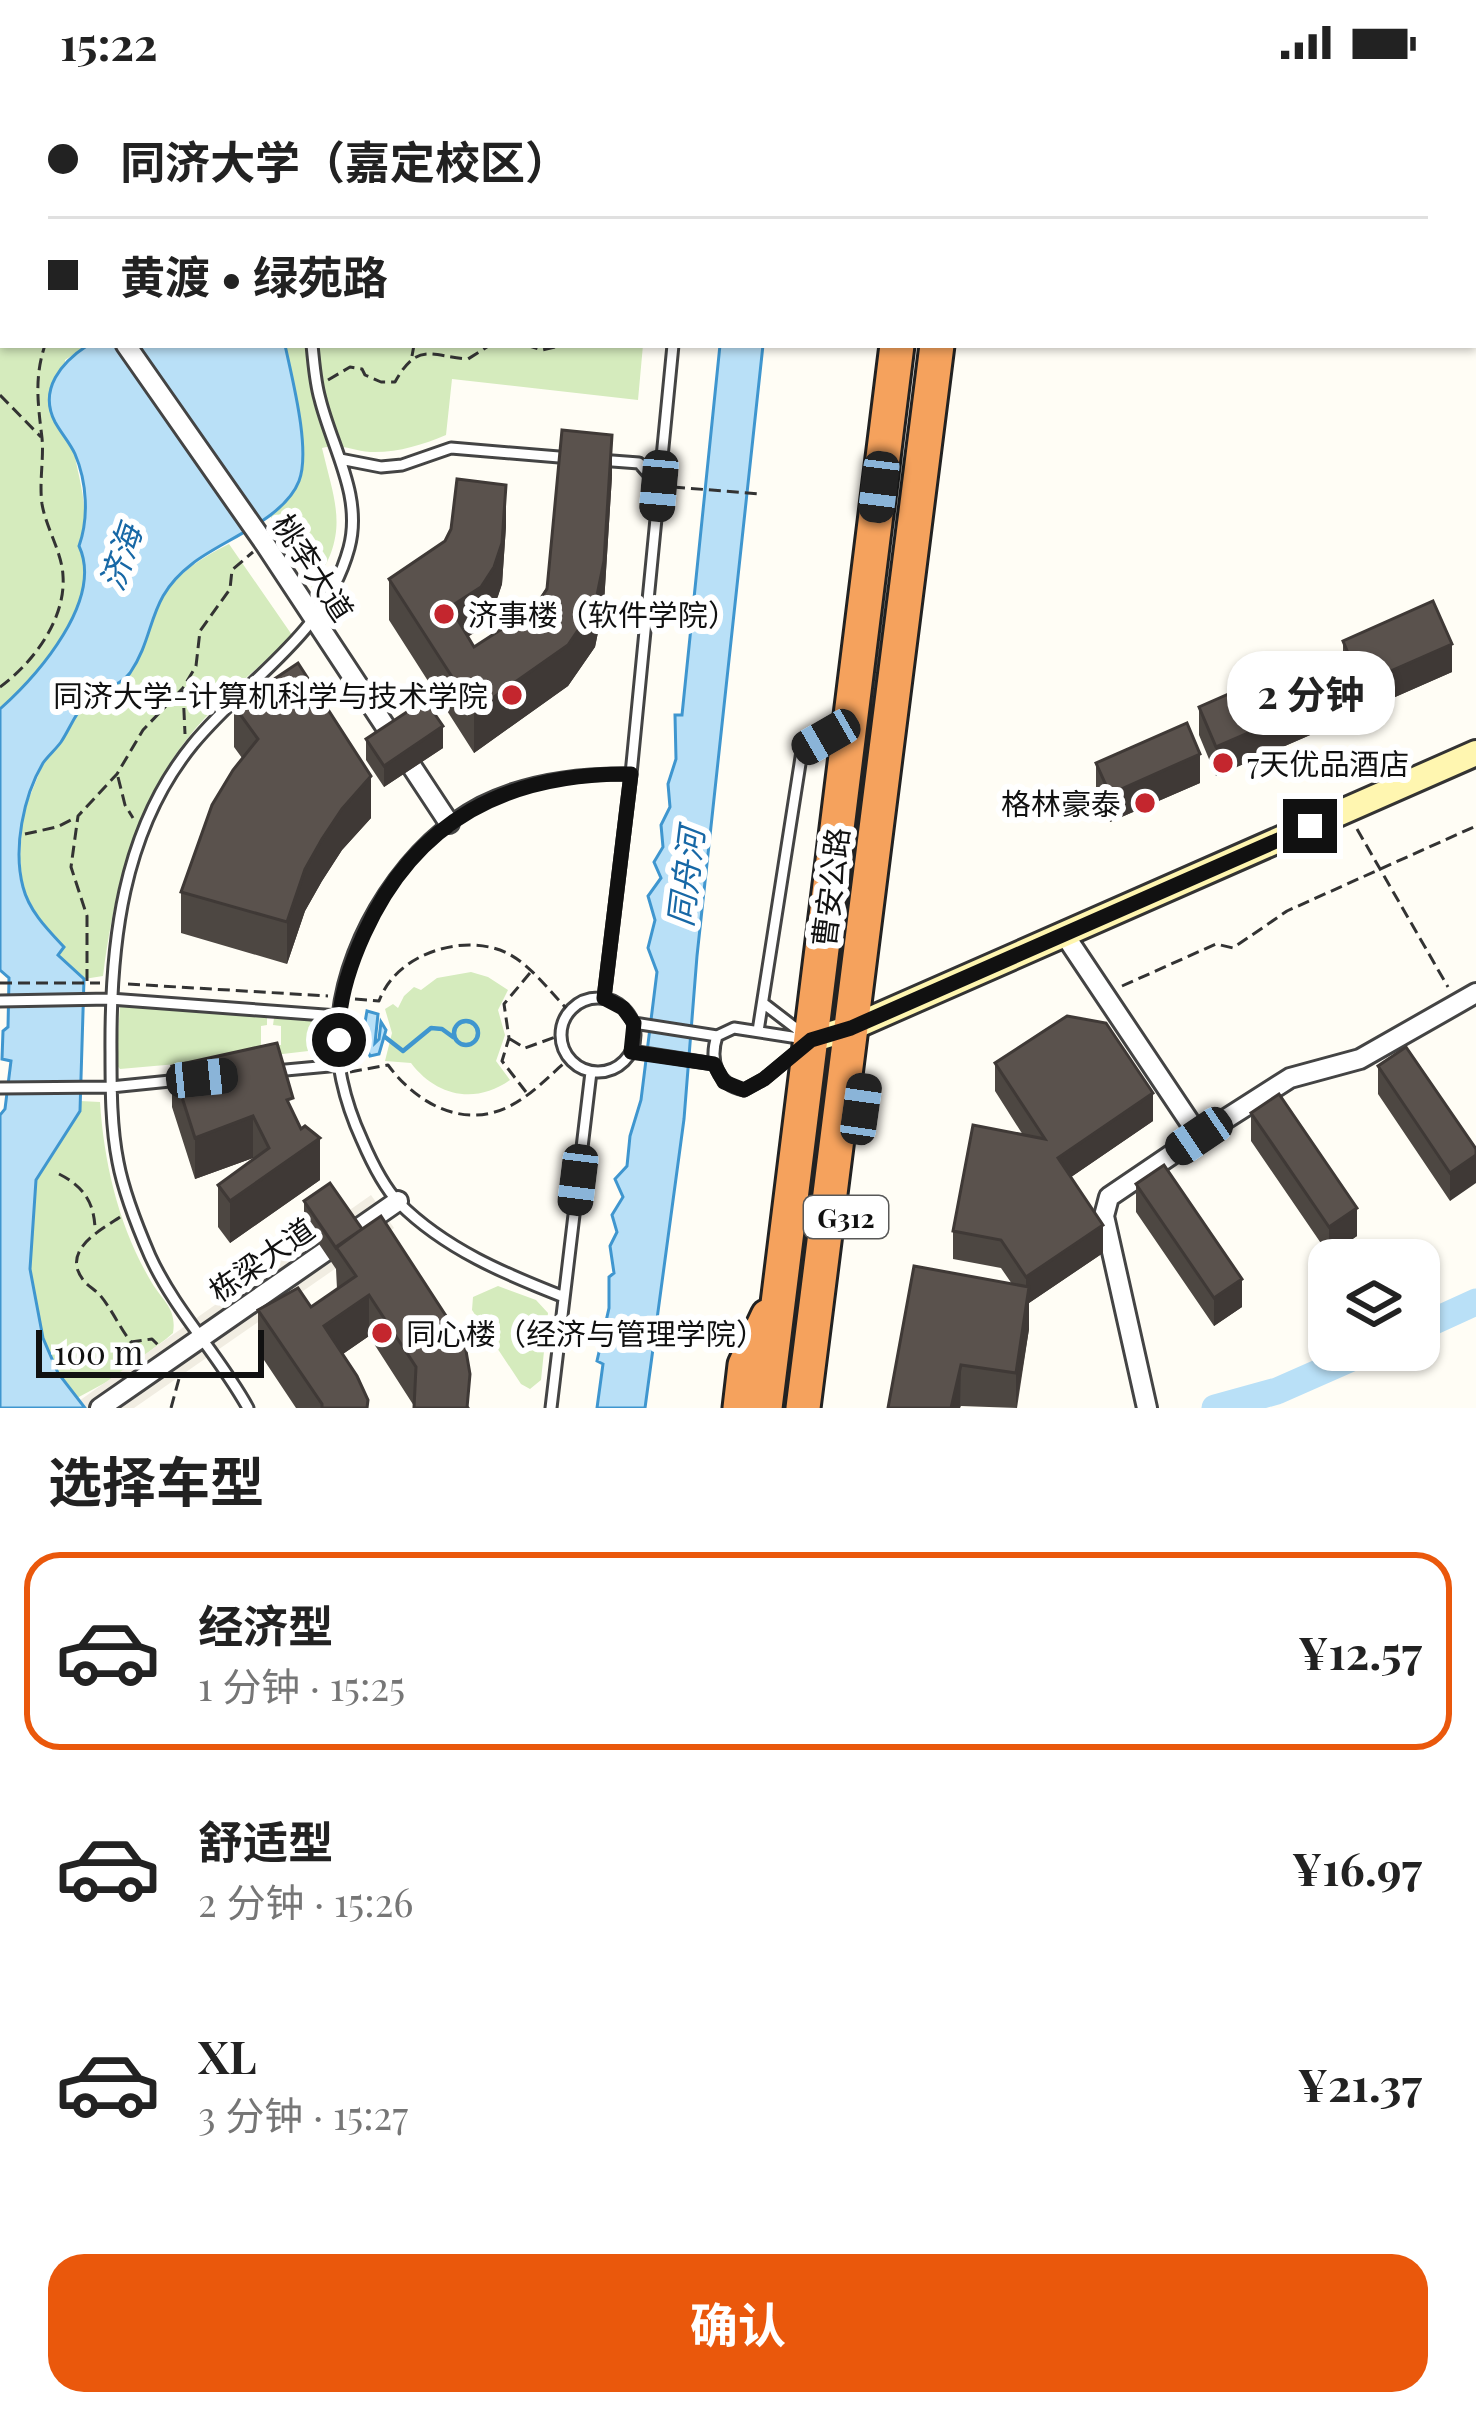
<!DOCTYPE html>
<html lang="zh">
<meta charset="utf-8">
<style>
:root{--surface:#fff;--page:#f2f2f2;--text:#222;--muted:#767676;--line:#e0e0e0;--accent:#ea580c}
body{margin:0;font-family:"Playfair Display","Noto Sans SC",serif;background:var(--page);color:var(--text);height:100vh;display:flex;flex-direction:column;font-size:45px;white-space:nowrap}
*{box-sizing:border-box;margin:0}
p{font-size:39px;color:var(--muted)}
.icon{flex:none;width:66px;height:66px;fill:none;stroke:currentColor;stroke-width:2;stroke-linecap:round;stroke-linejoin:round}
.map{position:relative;height:1324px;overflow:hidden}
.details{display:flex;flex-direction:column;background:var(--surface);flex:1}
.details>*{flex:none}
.hud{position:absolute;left:0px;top:0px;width:1476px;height:264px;box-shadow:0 3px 9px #0004;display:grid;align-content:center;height:264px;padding:0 48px;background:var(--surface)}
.buttons{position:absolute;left:1308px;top:1155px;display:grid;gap:24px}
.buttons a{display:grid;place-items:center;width:132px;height:132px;border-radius:24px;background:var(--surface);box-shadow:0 3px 9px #0004;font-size:60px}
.scale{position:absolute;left:36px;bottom:30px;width:228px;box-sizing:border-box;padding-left:12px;border:6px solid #111;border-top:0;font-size:33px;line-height:42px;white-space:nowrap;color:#111;-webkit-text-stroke:9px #fff;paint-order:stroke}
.end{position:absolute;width:54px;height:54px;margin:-27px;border:15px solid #111;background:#fff;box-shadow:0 0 0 6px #fff}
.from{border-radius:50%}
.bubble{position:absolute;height:84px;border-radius:36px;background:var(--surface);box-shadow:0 3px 9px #0004;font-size:39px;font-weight:700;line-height:84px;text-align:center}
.car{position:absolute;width:36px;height:72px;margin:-36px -18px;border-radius:15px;box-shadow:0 0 9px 3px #0007;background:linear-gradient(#222 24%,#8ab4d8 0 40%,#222 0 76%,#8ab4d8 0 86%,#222 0)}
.hud b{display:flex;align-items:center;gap:42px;height:114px;font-size:45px}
.hud b+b{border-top:3px solid var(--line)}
.hud i{width:30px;height:30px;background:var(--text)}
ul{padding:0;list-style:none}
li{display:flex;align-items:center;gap:36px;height:198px;margin:0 24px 18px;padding:0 24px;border:6px solid transparent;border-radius:36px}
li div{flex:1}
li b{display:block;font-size:45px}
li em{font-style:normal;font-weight:700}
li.active{border-color:var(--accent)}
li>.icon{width:108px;height:108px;stroke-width:1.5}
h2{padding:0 48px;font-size:54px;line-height:144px}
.action{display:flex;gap:24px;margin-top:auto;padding:24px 48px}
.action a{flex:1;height:138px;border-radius:36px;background:var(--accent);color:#fff;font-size:48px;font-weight:700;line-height:138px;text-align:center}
.status{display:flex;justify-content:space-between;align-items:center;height:84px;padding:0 60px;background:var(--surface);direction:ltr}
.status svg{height:33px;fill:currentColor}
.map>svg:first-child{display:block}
.green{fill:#d5ebbd}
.plaza{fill:#f1ede2}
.water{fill:#b9e0f7;stroke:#3f96cf;stroke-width:3}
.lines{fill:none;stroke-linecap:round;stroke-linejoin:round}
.stream{stroke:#3f96cf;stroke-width:4.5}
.river{stroke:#b9e0f7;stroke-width:27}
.lane-casing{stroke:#444;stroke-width:15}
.street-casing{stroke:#444;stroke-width:24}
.secondary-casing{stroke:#333;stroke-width:30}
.highway-casing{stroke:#222;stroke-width:39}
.path{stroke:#333;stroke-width:3;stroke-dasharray:12 6;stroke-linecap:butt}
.lane{stroke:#fff;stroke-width:9}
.street{stroke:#fff;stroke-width:18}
.secondary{stroke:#fff6b0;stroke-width:24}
.highway{stroke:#f5a25d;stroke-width:33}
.wall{fill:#4d4742}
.shaded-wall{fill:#3f3936}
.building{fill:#5a524d;stroke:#3f3936;stroke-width:3}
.route{stroke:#111;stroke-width:15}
.poi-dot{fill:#c4262e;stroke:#fff;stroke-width:4.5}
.labels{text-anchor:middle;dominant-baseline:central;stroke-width:12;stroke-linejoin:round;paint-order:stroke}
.shield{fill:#fff;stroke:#585858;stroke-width:3}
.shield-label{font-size:27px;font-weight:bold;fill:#111}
.street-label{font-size:30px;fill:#111;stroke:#fff}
.poi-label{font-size:30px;fill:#111;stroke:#fff;text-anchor:start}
.water-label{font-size:33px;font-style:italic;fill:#1768a6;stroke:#fff}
</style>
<div class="status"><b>15:22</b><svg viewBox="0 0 49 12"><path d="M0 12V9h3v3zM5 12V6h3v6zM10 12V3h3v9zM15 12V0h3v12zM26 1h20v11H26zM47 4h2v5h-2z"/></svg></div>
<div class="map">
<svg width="1476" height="1324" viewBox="0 0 1476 1324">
<rect width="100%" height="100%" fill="#fffdf5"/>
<path class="green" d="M388,0H642L643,3H388Z
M0,124L3,261H88L65,276C67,304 68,333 73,361C78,396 92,426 79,462C104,516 38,591 0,625Z
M285,261H643L638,316L452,295L446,351C422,361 397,369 370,368C353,367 340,359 322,364C336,423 350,449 312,504L270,432L299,397L302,349Z
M229,460L292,551C264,580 231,605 204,635C138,706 115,799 103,892L84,895L58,870L64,863L41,838L23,805L20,774L23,729L43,680L86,616L126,595C153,526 158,495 229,460Z
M471,888L488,893L508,906L498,926L505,951L496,977L510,996C475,1021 436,1012 411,979L385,977L392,949L385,925L393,920L398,924L404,912L414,903L421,906L437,894Z
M120,922L267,933V941L261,942V961H267V972L120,985L116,980Z
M274,934L315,936L321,948L317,966L274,971L273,962L281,961V942L273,941Z
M80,1017L100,1018C104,1080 119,1144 152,1199C163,1217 177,1225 173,1249L166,1255L114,1294L77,1314L58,1289L43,1254L30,1185L36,1096L80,1027Z
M498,1202L536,1216L548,1229L541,1296L530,1305L521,1300L472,1226L473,1213Z"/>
<path class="plaza" d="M371,1111L394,1144L134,1324H69Z"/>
<path class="water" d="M88,261H285C292,294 311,366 299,397C284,436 220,457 192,480C146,515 157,549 130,589C119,604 96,605 85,619C75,630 69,646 61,658C56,665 48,672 43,679C23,713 13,765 23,803C29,827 48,846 64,863L58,871L84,895L80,1027L36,1096L30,1185L43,1254L58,1289L85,1324H0V1031L5,1025L11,977L2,975L3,947L8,943L9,894L0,886V625C38,591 104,516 79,462C89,434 87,398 75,370C70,359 61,349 55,338C38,305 62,278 88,261Z
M720,261H763L697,872L684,1035L645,1324H597L603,1280L597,1277L609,1224V1193L614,1189L610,1162L617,1148L612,1131L623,1113L615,1095L627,1082L630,1052L641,1016L657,888L648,864L655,836L648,812L661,794L654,778L663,763L661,741L670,723L668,700L676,675L675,631H682Z
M367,927L378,930L375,959L379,955L381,938L386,946L379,970L370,972L362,955Z"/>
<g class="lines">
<path class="stream" d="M454 949a12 12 0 1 1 24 0a12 12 0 1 1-24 0Z
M385,953L403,967L431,944L442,945L453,953"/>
<path class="river" d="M1419,1244L1476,1218
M1215,1324L1277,1307L1370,1266"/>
<defs>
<path id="lane" d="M406,0V3
M670,0L671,3
M0,83L3,80
M340,375L381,383L402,381L451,364L571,374
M599,376L639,379L659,402
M561 951a37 37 0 1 1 74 0a37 37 0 1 1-74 0Z
M604,914L631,690L673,261
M0,917L110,915L338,932
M763,919L802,949
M634,939L717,952
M734,944L811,956L764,995L744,1006C717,1001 709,977 717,952Z
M758,947L802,667L838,646
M631,967L714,980
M275,987L340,981
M0,1004L111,1003L180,996
M564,1213C505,1190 445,1165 399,1119C383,1102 371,1077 362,1056C345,1019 333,974 338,932C347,849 406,758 480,719C527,695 579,689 631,690
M248,1324C219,1271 175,1227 150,1172C137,1142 124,1110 118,1078C111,1043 111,1005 111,969C110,861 122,747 193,660C248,593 325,552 349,464C363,412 332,364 320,315C315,298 314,279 312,261
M551,1324L591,988"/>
<path id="street" d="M126,261L265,460L449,739
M1064,850L1199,1052L1109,1113L1104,1132L1147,1324
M1199,1052L1290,994L1360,975L1476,909
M100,1324L398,1117"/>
<path id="secondary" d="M811,956L851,944L1476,669"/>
<path id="highway" d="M929,3V0
M969,3L970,0
M740,1324L745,1281L768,1232
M765,1324L897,261
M803,1324L937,261"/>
</defs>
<use href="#lane" class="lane-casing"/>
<use href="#street" class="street-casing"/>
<use href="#secondary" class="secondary-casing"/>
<use href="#highway" class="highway-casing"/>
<path class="path" d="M526,261L542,266L564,261
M412,272L414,261
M328,296L350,283L362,285L365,291L381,298H395C418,257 430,272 468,275L490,261
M0,311L41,353
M673,403L761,410
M128,600L157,627
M0,603C33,579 66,535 63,492C62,468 46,444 42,420C39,398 44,375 42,354C38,320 34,294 45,261
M183,606L185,650
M118,693L125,721L133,734
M1357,745L1448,903
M25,750L57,743L75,734
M87,897V832L71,783L78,732L117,690L143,646L183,604L196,582L200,547L230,505L232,486L253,468
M0,899H100
M128,900L328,912
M1122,902L1216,860L1233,864L1287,827L1476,742
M355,915L379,917C396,870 463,848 507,869C531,881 550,908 569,927
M510,955L525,964L561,951
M350,988L388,981C416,1019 463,1046 510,1022C532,1011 551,990 569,975
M526,1008L502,977L509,954L504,920L530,889
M59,1090C83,1102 94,1118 95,1144
M120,1133C103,1145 59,1166 84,1197C88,1202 94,1205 99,1210C112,1225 119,1243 131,1258L152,1255L161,1264
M171,1324L180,1291"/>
<use href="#lane" class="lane"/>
<use href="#street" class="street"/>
<use href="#secondary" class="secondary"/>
<use href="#highway" class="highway"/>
</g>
<path class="wall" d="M612,392L604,519L595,563L568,602L474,669L389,536V495L506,442L502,500L494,524L481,544L468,553L474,563L534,524Z
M1343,557L1452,588L1361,628L1343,585Z
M234,622L371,734L342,766L322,797L305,827L287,880L181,849V808L242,674L234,663Z
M1199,623L1340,638L1216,692L1199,651Z
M366,655L443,664L384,703L366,676Z
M1096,679L1200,699L1110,738L1096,707Z
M995,979L1153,1037L1071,1093L1103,1169L1029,1219V1245L1017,1324L961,1322L960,1324H888L1012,1200L1001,1184L953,1175V1147L1023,1051L995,1007Z
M172,982L293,1028L320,1096L230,1159L218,1143V1101L254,1076L253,1074L195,1095L172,1023Z
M1378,982L1476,1065L1450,1117L1378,1010Z
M1251,1029L1357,1152L1329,1171L1251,1057Z
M1136,1100L1242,1223L1214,1242L1136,1128Z
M304,1117L470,1324L414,1322L369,1252L343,1270L368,1324H296L258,1267V1226L311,1223L337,1205L336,1185L304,1138Z"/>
<path class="shaded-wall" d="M612,351V392L604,519L595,563L568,602L474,669V627L595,521Z
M506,401V442L502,500L494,524L481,544L450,564V523Z
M1452,560V588L1361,628V600Z
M1340,609V638L1216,692V663Z
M443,642V664L384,703V682Z
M1200,670V699L1110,738V710Z
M371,692V734L342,766L322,797L305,827L287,880V838L305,785L342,725Z
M1153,1009V1037L1058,1102V1074Z
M253,1032V1074L195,1095V1054Z
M320,1054V1096L230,1159V1117Z
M1476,1071V1099L1450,1117V1089Z
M1357,1124V1152L1329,1171V1143Z
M1103,1141V1169L1029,1219V1245L1016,1324V1289L1026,1219V1193Z
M1242,1195V1223L1214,1242V1214Z
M369,1211V1252L324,1283V1242Z
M961,1281L960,1324H951Z"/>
<path class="building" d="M562,346L612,351L604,477L595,521L568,561L474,627L389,495L445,457L451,445L457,395L506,401L502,459L494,483L481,503L450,523L474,563L534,524L547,505Z
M1433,517L1452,560L1361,600L1343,557Z
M1322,569L1340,609L1216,663L1199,623Z
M298,579L371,692L342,725L322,755L305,785L287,838L181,808L212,721L233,686L258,655L234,622Z
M425,616L443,642L384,682L366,655Z
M1187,639L1200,670L1110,710L1096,679Z
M1067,932L1106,939L1153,1009L1058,1074L1103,1141L1026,1193L1001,1156L953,1147L973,1041L1045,1055L995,979Z
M277,959L293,1014L287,1016L301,1045L305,1042L320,1054L230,1117L218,1101L269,1064L253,1032L195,1054L172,982Z
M1406,963L1476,1065V1071L1450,1089L1378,982Z
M1279,1010L1357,1124L1329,1143L1251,1029Z
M1164,1081L1242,1195L1214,1214L1136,1100Z
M330,1099L362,1145L336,1164L304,1117Z
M381,1132L465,1261L470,1290L467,1324H414L416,1283L369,1211L324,1242L357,1292L368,1316L367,1324H322V1320L258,1226L298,1204L311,1223L356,1192L336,1163Z
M914,1182L1029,1203L1016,1289L961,1281L951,1324H888Z"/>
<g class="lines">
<path class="route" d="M339,956C337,920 349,883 364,850C416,735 508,689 631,690L604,914L623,924L634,939L631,968L714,980L724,998L744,1006L764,995L811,956L851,944L1310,742"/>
</g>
<g class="poi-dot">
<circle cx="444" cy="530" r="12"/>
<circle cx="512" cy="611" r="12"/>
<circle cx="1223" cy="679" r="12"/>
<circle cx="1145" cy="719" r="12"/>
<circle cx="382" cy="1249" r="12"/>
</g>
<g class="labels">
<rect class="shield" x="804" y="1112" width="84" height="42" rx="9"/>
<g class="shield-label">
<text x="846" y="1133">G312</text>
</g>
<g class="street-label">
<text transform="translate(314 483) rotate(57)">桃李大道</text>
<text transform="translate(830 803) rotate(-83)">曹安公路</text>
<text transform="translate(261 1175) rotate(-35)">栋梁大道</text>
</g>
<g class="poi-label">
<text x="468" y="530">济事楼（软件学院）</text>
<text x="488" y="611" text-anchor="end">同济大学-计算机科学与技术学院</text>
<text x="1247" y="679">7天优品酒店</text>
<text x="1121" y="719" text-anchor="end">格林豪泰</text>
<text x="406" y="1249">同心楼（经济与管理学院）</text>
</g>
<g class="water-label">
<text transform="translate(119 473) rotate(-72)">济海</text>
<text transform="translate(684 793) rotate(-83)">同舟河</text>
</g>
</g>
</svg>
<div class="buttons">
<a><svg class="icon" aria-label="layers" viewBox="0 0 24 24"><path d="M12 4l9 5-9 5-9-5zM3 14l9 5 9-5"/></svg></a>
</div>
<div class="scale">100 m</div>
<i class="end from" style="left:339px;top:956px"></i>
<i class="end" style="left:1310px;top:742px"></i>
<div class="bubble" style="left:1227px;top:567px;width:168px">2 分钟</div>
<i class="car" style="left:659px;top:402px;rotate:185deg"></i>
<i class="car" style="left:879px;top:403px;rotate:187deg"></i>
<i class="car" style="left:826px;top:653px;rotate:240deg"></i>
<i class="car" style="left:202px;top:994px;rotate:84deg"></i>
<i class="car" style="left:861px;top:1025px;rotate:8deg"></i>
<i class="car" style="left:1199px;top:1052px;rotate:236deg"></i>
<i class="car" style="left:578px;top:1096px;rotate:187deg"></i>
<div class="hud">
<b><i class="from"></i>同济大学（嘉定校区）</b>
<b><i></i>黄渡 • 绿苑路</b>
</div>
</div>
<section class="details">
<h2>选择车型</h2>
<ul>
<li class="active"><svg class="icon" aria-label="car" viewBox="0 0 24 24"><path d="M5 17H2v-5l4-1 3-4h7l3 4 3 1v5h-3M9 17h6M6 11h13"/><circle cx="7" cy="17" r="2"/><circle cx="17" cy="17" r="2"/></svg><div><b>经济型</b><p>1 分钟 · 15:25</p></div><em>¥12.57</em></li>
<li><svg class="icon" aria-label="car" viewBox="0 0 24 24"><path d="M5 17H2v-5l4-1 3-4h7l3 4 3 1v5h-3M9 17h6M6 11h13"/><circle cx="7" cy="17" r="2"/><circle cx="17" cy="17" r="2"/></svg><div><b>舒适型</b><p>2 分钟 · 15:26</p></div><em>¥16.97</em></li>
<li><svg class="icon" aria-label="car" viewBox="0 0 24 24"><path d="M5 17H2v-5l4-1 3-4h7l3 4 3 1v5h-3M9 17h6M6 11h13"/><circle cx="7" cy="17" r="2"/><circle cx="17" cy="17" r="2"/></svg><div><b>XL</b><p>3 分钟 · 15:27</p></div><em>¥21.37</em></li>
</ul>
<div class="action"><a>确认</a></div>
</section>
